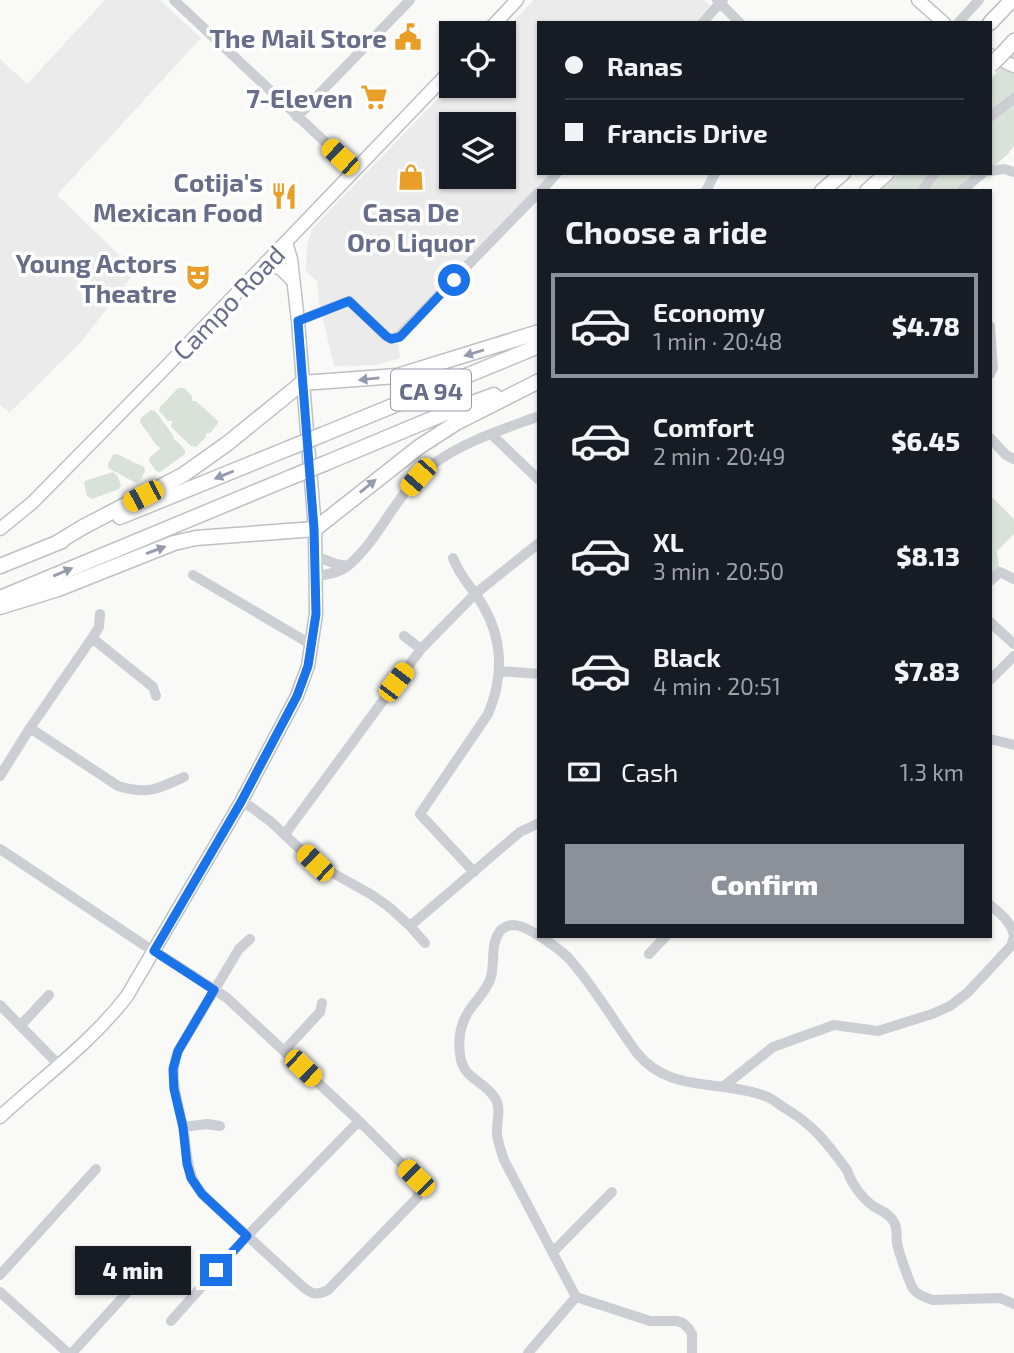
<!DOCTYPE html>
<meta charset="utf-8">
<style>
:root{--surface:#171b24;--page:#242831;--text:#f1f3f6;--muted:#9ea1a6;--line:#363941;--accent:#8c9099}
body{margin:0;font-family:"Exo 2",sans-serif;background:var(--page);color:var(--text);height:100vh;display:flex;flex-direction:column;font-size:26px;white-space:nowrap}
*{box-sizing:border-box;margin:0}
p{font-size:23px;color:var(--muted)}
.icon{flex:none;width:38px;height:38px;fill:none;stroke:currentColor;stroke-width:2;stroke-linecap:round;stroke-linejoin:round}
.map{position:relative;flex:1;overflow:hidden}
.details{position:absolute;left:537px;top:189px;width:455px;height:749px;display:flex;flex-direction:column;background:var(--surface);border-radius:0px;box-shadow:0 2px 5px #0004}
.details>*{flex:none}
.hud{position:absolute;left:537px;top:21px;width:455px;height:154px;border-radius:0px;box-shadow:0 2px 5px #0004;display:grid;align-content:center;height:154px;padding:0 28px;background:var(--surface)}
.buttons{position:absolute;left:439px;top:21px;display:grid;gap:14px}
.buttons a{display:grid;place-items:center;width:77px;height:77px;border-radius:0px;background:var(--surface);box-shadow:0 2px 5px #0004;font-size:35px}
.end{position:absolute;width:32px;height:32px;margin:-16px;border:9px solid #1a73e8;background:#fff;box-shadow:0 0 0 4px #fff}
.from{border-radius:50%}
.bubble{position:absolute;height:49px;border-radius:0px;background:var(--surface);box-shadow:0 2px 5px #0004;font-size:23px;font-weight:800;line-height:49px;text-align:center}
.car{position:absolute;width:21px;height:42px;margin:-21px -10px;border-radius:9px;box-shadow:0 0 5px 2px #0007;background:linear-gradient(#f5c518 24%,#345 0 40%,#f5c518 0 76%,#345 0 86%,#f5c518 0)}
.hud b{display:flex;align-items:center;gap:24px;height:66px;font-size:26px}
.hud b+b{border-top:2px solid var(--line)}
.hud i{width:18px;height:18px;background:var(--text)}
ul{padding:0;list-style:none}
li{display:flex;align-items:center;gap:21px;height:105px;margin:0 14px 10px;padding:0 14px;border:4px solid transparent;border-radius:0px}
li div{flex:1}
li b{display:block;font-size:26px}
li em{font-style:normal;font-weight:800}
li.selected{border-color:var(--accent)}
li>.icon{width:63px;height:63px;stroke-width:1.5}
h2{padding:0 28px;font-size:32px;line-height:84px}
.pay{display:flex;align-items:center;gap:18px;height:77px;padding:0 28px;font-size:26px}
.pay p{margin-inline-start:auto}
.action{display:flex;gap:14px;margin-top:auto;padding:14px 28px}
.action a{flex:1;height:80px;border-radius:0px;background:var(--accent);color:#fff;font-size:28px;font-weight:800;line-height:80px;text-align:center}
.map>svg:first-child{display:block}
.built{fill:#eaebea;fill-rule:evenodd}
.green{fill:#d9e2d8}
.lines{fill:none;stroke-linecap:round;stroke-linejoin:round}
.major-casing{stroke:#bfc0c6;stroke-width:15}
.highway-casing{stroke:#bfbfc4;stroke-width:17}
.minor{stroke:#cdced3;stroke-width:10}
.major{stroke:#fff;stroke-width:12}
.highway{stroke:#fff;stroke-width:14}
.highway-bridge-casing{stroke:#bfbfc4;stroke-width:17;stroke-linecap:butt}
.highway-bridge{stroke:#fff;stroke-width:14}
.oneway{fill:#959aac}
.route{stroke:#1a73e8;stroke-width:9}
.labels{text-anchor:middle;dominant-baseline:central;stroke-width:7;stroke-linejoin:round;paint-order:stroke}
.shield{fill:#fff;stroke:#959aac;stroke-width:2}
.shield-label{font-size:24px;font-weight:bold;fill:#686e89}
.poi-label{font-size:26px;font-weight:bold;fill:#686e89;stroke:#fff;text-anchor:end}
.street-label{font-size:26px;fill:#686e89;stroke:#fff}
</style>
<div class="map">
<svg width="1014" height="1353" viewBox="0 0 1014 1353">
<rect width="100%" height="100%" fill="#f9faf7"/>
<path class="built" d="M105,0H160L201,38L57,195L136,271L81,342L9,413L0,404V59L27,84Z
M534,0H704L710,6L694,23H539V173H551L397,335L400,358L377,365L334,366L319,303L317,281L306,271L307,244L312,229L451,85L504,86V33H502ZM452,124H504V177H452Z"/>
<path class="green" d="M1014,53V146L1008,154L991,169V79Z
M900,173H986L966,191H880Z
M178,388H184L192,396V401H196L218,421L217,425L210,433H206V437L196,447L191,446L171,427L172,421H168L159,411L160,407Z
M151,410L155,411L173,435L174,440L177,441L185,450V454L160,472L156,471L149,461L150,457L161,448L157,446L140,422L141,418Z
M117,454L144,467L145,471L140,481L136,483L108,468V464L113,455Z
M113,472L117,475L121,485L119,489L92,499L87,496L84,483L85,481Z
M990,495L1014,519V534L997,551L1000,572L990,581Z"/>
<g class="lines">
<defs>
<path id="major" d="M918,0L944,23
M486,33L517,0
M990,55L1014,66
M265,263L281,269L293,281
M0,529L32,503L162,371L452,69
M0,1117C43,1077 91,1043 127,996L241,802L297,696L308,666L316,614L315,529L298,321L291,259L286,242"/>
<path id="highway" d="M990,23L1012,0
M1006,50L1014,41
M822,191L843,173
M867,191L887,173
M324,434L539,346
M326,463L453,410L494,395
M120,517L287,449
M55,544L83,527L183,475L228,443L302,383L397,376L539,332
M0,566L62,541
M0,598L289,478
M0,607L58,589L174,543L196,538L315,529L419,447L456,423L539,381"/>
</defs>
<use href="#major" class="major-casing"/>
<use href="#highway" class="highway-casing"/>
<path class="minor" d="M174,0L355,170
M717,0L740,23
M702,23L723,0
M958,23L979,0
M297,117L410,0
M990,117L1014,98
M990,171L1004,169L1014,172
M541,191L557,173
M706,191L715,173
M923,191L927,183L935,173
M961,191L983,173
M298,321L349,301L386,336L391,339L399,336L539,192
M990,326L993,368L990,374
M491,434L539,480
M990,438L1006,455L1014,459
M315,556L336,564L348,566
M453,558C459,575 472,588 482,604C503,638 504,677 488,714L420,814L474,872
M193,575L312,645
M315,576C327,575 340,573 350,564C381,537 397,491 432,465C464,441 502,430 539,416
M990,581L1000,572L1014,579
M990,622L1014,644
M404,636L421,649
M92,638L153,687L156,696
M500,671L539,674
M990,680L1014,656
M30,728L118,786C147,795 158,789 184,777
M990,739L1014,745
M0,776L30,728L92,638L99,627L100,614
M241,802L251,807L270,821L315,863L372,895L389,907L410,926L425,943
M285,834L421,649L475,594L539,543
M0,849L144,945C173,962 200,980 227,998L359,1121L416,1178L420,1188L417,1198L328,1290C317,1296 311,1294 302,1286L206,1198C185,1178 188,1153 183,1127C178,1099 168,1079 178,1051L239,949L250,939
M990,905C1001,914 1010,921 1014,935
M410,926L520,832L539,823
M649,954L666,936
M0,1005L58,1064
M21,1025L49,995
M284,1051L320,1012L322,1003
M724,1086L773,1047L834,1025L878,1031L932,1014L950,1006L967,993L985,974L1011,946L1014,937
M183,1127L207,1124L220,1126
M553,1252L612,1192
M0,1275L96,1169
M0,1292L68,1353
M576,1297L504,1160C501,1151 498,1143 497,1134C496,1123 502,1108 495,1098C484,1080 462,1079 460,1054C458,1038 461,1021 471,1008C478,998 487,990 491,977C495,963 490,944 500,931C504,927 510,925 514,925C529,926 563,951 572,962C596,990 615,1023 637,1053C670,1094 720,1079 765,1096C772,1098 777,1103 783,1107C814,1125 826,1142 847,1170C851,1183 862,1198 873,1206C881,1211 889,1213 894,1222C898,1229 896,1236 897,1243C898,1250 910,1285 914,1290C919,1296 927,1298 933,1300L1000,1298L1014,1304
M576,1297L650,1321H677L683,1323L689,1329L692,1334V1353
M171,1321L247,1236L359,1121
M72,1353L132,1287L134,1270
M528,1353L576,1297"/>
<use href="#major" class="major"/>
<use href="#highway" class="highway"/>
<defs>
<path id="highway-bridge" d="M990,66L1006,50
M287,449L324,434
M289,478L326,463"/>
</defs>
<use href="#highway-bridge" class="highway-bridge-casing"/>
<use href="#highway-bridge" class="highway-bridge"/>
</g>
<defs><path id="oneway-solid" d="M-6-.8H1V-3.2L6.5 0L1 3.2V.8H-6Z" transform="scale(1.75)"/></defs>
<g class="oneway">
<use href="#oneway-solid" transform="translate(474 353) rotate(163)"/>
<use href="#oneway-solid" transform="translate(369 379) rotate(174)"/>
<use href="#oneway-solid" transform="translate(224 475) rotate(158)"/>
<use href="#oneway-solid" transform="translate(368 486) rotate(-39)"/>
<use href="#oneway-solid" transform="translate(156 550) rotate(-20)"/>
<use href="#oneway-solid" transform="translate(63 572) rotate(-23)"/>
</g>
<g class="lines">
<path class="route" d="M216,1270L247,1236L202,1194L191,1178L187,1164L183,1127L174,1089L173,1069L178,1051L214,990L154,951L241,802L297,696L308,666L316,614L314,529L298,321L349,301L386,336L391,339L400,337L454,280"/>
</g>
<defs>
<symbol id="civic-bare" viewBox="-9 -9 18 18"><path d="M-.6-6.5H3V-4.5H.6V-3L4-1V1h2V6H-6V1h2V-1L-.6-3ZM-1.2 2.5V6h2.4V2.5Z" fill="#e99e28" stroke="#fff" stroke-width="2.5" paint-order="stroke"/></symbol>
<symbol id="supermarket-bare" viewBox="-9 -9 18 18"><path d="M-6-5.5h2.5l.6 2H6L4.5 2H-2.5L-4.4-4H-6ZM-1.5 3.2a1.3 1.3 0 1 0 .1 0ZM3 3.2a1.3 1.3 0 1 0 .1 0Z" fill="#e99e28" stroke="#fff" stroke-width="2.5" paint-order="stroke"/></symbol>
<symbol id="shop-bare" viewBox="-9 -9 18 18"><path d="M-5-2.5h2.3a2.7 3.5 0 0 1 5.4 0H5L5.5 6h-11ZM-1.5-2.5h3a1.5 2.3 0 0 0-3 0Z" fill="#e99e28" stroke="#fff" stroke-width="2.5" paint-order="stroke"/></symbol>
<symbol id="restaurant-bare" viewBox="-9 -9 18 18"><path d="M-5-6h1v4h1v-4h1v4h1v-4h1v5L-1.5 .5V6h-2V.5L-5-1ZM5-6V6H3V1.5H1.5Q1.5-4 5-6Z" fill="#e99e28" stroke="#fff" stroke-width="2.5" paint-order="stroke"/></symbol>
<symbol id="theatre-bare" viewBox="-9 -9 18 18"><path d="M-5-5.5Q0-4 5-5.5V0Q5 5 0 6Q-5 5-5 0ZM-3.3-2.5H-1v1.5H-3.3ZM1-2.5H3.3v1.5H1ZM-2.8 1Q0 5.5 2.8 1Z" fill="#e99e28" stroke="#fff" stroke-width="2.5" paint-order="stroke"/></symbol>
</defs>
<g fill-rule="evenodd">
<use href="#civic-bare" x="389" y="18" width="38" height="38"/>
<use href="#supermarket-bare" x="355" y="78" width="38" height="38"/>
<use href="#shop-bare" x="392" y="158" width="38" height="38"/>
<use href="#restaurant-bare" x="265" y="177" width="38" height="38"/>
<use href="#theatre-bare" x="179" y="258" width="38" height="38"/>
</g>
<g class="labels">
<rect class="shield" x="391" y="369.5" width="80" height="41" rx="5"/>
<g class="shield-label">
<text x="431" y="390">CA 94</text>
</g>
<g class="poi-label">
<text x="387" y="37">The Mail Store</text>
<text x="353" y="97">7-Eleven</text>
<text x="263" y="181">Cotija's<tspan x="263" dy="30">Mexican Food</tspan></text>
<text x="411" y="211" text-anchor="middle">Casa De<tspan x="411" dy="30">Oro Liquor</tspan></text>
<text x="177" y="262">Young Actors<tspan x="177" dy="30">Theatre</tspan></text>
</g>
<g class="street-label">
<text transform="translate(228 302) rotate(-46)">Campo Road</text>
</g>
</g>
</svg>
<div class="buttons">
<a><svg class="icon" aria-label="locate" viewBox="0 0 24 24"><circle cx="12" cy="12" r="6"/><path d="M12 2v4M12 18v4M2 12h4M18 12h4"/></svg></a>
<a><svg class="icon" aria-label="layers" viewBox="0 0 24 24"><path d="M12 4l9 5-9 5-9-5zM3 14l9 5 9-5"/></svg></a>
</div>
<i class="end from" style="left:454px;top:280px"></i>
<i class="end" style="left:216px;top:1270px"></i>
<div class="bubble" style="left:75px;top:1246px;width:116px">4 min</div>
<i class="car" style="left:340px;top:157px;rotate:313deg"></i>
<i class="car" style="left:418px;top:477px;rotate:221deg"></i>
<i class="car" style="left:143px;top:496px;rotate:243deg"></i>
<i class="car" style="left:396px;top:682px;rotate:37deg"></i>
<i class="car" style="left:315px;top:863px;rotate:314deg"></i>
<i class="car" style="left:303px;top:1068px;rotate:134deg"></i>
<i class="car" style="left:416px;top:1178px;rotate:315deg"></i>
<div class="hud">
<b><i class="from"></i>Ranas</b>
<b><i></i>Francis Drive</b>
</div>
<section class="details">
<h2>Choose a ride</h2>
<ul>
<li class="selected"><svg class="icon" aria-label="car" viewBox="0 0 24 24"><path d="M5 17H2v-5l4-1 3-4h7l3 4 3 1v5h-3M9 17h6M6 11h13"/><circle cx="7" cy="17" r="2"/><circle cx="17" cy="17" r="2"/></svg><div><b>Economy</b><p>1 min · 20:48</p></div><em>$4.78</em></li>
<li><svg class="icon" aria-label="car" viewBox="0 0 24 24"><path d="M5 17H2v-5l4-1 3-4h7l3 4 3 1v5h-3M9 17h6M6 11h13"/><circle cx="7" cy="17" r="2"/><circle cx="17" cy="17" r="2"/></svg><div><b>Comfort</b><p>2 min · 20:49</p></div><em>$6.45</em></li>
<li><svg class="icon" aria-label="car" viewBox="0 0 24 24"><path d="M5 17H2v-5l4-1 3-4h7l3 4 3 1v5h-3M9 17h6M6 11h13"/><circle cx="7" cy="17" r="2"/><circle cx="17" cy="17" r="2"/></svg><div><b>XL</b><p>3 min · 20:50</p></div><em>$8.13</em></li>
<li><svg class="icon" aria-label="car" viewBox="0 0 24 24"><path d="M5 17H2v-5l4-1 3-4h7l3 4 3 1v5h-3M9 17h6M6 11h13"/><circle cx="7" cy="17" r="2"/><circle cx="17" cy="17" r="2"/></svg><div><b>Black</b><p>4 min · 20:51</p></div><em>$7.83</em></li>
</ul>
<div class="pay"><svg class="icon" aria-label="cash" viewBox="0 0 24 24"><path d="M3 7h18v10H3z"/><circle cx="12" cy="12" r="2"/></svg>Cash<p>1.3 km</p></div>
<div class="action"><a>Confirm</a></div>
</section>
</div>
